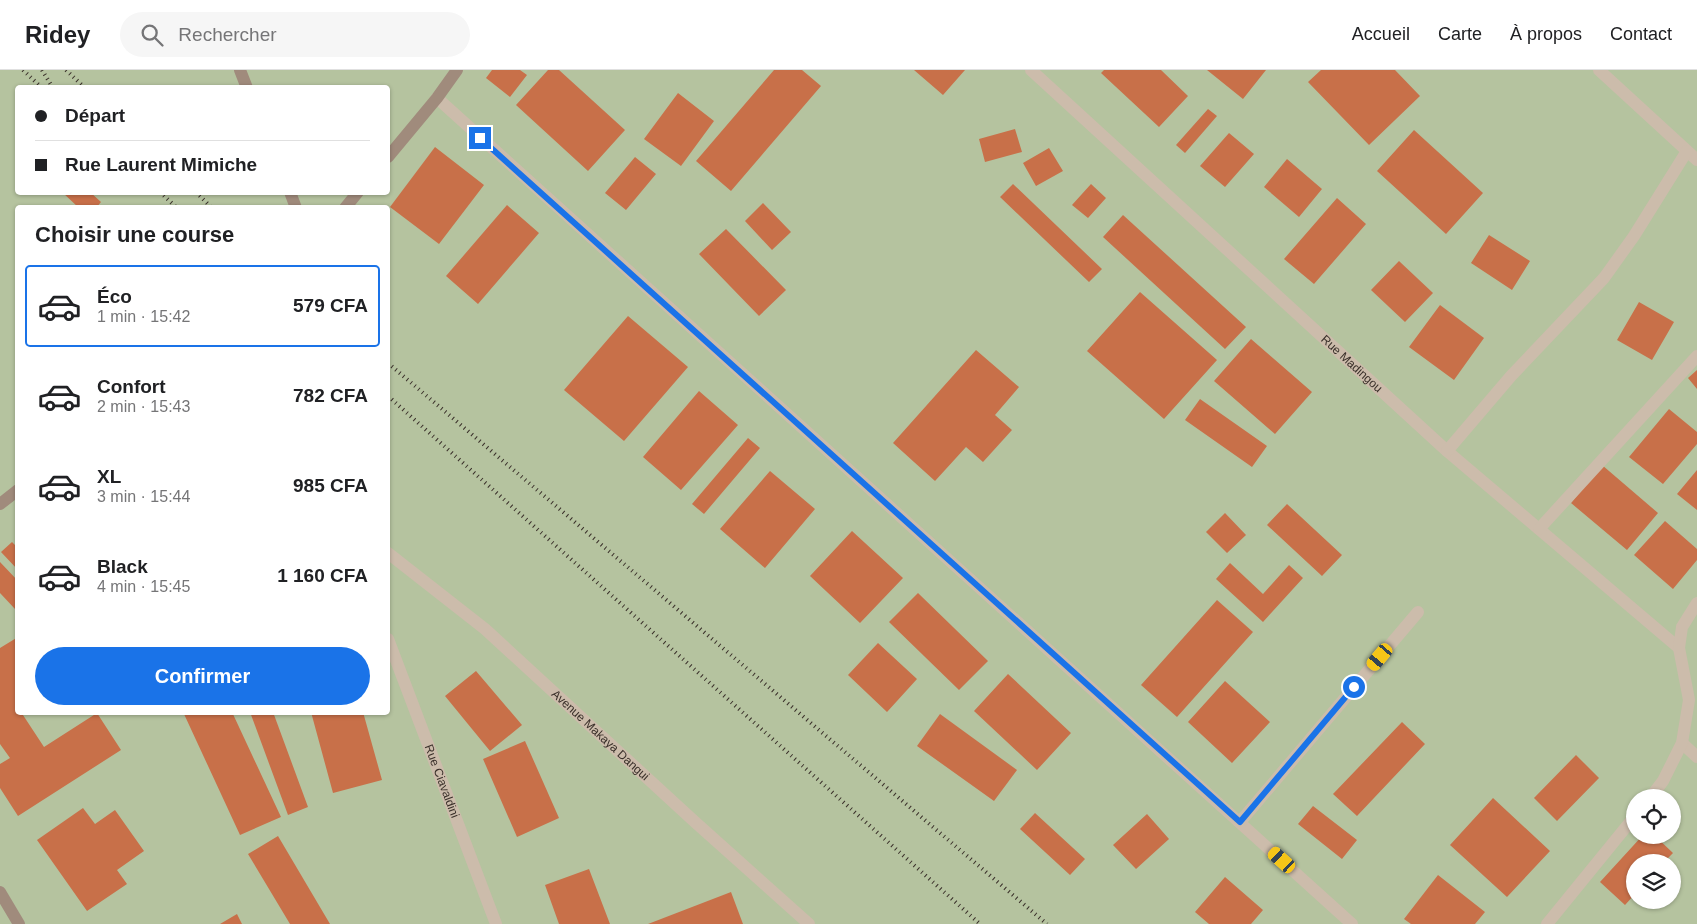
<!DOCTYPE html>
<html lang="fr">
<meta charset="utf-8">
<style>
:root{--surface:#fff;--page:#f6f6f6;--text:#202124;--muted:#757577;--line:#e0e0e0;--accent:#1a73e8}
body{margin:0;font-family:Helvetica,sans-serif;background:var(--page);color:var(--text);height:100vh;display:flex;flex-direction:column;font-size:19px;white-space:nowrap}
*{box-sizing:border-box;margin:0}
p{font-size:16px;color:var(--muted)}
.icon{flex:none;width:28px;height:28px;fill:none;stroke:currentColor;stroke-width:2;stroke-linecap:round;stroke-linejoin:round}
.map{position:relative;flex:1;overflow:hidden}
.sheet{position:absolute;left:15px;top:135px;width:375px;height:510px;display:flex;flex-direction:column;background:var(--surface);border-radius:5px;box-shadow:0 1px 4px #0004}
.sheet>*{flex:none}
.banner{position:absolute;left:15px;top:15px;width:375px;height:110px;border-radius:5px;box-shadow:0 1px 4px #0004;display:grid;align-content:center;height:110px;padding:0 20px;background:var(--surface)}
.fabs{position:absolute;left:1626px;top:719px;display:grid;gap:10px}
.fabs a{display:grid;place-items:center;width:55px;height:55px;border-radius:50%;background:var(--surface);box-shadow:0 1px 4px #0004;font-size:25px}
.end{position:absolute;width:22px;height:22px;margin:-11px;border:6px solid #1a73e8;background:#fff;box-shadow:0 0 0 2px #fff}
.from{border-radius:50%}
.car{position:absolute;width:15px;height:30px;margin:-15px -8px;border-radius:6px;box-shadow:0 0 4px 1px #0007;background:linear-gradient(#f5c518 24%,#345 0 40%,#f5c518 0 76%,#345 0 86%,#f5c518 0)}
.banner b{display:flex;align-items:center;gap:18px;height:48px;font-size:19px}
.banner b+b{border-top:1px solid var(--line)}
.banner i{width:12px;height:12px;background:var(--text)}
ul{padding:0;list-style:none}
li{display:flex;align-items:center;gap:15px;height:82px;margin:0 10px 8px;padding:0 10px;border:2px solid transparent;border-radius:5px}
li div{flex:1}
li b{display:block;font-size:19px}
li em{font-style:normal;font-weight:800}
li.on{border-color:var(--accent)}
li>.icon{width:45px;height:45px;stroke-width:1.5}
h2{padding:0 20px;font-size:22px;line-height:60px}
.primary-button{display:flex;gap:10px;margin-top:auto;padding:10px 20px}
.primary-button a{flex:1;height:58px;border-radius:30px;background:var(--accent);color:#fff;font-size:20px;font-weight:800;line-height:58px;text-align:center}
header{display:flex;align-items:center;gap:30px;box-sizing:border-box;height:70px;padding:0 25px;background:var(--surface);border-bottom:1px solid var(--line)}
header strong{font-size:24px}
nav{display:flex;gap:28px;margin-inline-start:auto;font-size:18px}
.search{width:350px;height:45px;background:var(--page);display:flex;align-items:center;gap:12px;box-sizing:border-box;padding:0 18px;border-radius:28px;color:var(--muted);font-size:19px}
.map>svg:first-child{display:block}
.green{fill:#b5c39f;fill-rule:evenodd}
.building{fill:#c87049}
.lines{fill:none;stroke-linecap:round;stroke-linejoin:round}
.street{stroke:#ccbcab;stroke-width:12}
.secondary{stroke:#a08b7c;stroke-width:12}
.rail{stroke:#3a302a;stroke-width:4;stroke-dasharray:1 4;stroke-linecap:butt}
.route{stroke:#1a73e8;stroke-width:6}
.labels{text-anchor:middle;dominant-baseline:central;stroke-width:5;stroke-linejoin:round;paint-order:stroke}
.street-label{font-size:12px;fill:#3a302a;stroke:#fbf5ec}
</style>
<header>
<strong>Ridey</strong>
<div class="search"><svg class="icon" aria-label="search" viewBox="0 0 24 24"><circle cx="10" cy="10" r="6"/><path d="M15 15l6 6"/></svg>Rechercher</div>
<nav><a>Accueil</a><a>Carte</a><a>À propos</a><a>Contact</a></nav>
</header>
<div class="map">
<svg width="1697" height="854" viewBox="0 0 1697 854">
<rect width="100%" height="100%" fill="#f3ebdf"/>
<path class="green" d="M0,0H1697V854H0ZM18,18H388V122H18ZM18,138H388V642H18ZM1635,728H1672V765H1635ZM1635,792H1672V830H1635Z"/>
<path class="building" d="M492,0H520L527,5L510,27L486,8Z
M548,0H559L625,60L588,101L516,35Z
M774,0H802L821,16L731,121L696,91Z
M914,0H965L943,25Z
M1104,0H1161L1188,26L1159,57L1101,3Z
M1207,0H1266L1243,29Z
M1321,0H1395L1420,26L1369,75L1308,12Z
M678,23L714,51L681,96L644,69Z
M1208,39L1217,46L1185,83L1176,75Z
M1015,59L1022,82L985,92L979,69Z
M1414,60L1483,123L1446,164L1377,101Z
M1229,63L1254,84L1225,117L1200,96Z
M435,77L484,115L439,174L390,137Z
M1049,78L1063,101L1036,116L1023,93Z
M635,87L656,104L626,140L605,123Z
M1287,89L1322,119L1299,147L1264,117Z
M1013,114L1102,199L1089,212L1000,127Z
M1091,114L1106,128L1088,148L1072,135Z
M62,122H90L101,132L96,138H79Z
M1337,128L1366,154L1314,214L1284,189Z
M763,133L791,162L772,180L745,151Z
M507,135L539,163L478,234L446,206Z
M1123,145L1246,257L1225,279L1103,167Z
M726,159L786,220L759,246L699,184Z
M1489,165L1530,191L1512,220L1471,193Z
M1399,191L1433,223L1405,252L1371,220Z
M1140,222L1217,290L1164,349L1087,281Z
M1639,232L1674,252L1652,290L1617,270Z
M1440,235L1484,268L1454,310L1409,277Z
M628,246L688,297L624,371L564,320Z
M1251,269L1312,322L1275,364L1214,311Z
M976,280L1019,317L995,345L1012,360L983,392L966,377L935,411L893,373Z
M1697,300V319L1688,308Z
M699,321L738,355L681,420L643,387Z
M1200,329L1267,376L1252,397L1185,350Z
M1669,339L1697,362V374L1663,414L1629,387Z
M748,368L760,378L704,444L692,434Z
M1602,395L1658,443L1627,480L1571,433Z
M1697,400V440L1677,424Z
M770,401L815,439L765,498L720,459Z
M1287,434L1342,485L1322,506L1267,455Z
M1225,443L1246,465L1227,483L1206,462Z
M1665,451L1697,479V490L1673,519L1634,485Z
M852,461L903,508L860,553L810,506Z
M12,472L18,478V500L1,482Z
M0,492L18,511V536L15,539L0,523Z
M1230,493L1263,524L1289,495L1303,508L1263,552L1216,509Z
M918,523L988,591L959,620L889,552Z
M1217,530L1253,562L1177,647L1141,615Z
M18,567V642H21L44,677L97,643L121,680L18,746L0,718V694L10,688L0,674V578Z
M878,573L917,609L887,642L848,605Z
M476,601L522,655L490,681L445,626Z
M1008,604L1071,663L1037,700L974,641Z
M1225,611L1270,652L1232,693L1188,652Z
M188,642H232L281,747L240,765L184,644Z
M250,642H273L308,737L288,745Z
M311,642H363L382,710L333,723Z
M940,644L1017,700L994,731L917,676Z
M1402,652L1425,674L1357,746L1333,724Z
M525,671L559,748L517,767L483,689Z
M1576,685L1599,708L1557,751L1534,728Z
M1493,728L1550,781L1507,827L1450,775Z
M1313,736L1357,770L1342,789L1298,754Z
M83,738L95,754L115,740L144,781L117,800L127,814L87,841L37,770Z
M1035,743L1085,789L1070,805L1020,759Z
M1147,744L1169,769L1136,799L1113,775Z
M1643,765H1654L1673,783L1664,792H1635V824L1625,835L1600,812Z
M278,766L330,854H290L248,784Z
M589,799L610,854H559L545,815Z
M1438,805L1485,842L1475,854H1411L1404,849Z
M1225,807L1263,840L1251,854H1209L1195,842Z
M731,822L743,854H648Z
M237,844L242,854H220Z"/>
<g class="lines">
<g class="street">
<path id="s1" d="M1031,0L1447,381L1679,578"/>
<path d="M1599,0L1697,90"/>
<path d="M437,28L1352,854"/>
<path d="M1447,381L1511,306L1604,208L1634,166L1687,81"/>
<path d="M1539,459L1697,286"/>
<path id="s2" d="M388,483L485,559L695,752L809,854"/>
<path id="s3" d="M388,569L496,854"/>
<path d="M1682,673L1697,687"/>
<path d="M1650,728L1663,711L1682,673L1689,630L1679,578L1682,557L1697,533"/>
<path d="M1240,752L1418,542"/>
<path d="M1547,854L1635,746"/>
</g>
<path class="secondary" d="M240,0L247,18
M388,87L437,28L457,0
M290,122L296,138
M345,138L358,122
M0,434L18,420
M0,822L19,854"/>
<path class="rail" d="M23,0L42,18
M42,0L53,18
M66,0L85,18
M160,122L177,138
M196,122L212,138
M388,293L1047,854
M388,326L980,854"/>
</g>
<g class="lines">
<path class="route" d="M480,68L1240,752L1354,617"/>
</g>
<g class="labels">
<g class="street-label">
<text stroke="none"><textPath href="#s1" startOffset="435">Rue Madingou</textPath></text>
<text stroke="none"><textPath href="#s2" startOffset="280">Avenue Makaya Dangui</textPath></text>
<text stroke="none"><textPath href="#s3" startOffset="152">Rue Ciavaldini</textPath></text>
</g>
</g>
</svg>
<div class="fabs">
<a><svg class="icon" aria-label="locate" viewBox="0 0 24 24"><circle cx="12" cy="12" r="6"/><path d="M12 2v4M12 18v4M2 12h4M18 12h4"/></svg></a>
<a><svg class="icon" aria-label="layers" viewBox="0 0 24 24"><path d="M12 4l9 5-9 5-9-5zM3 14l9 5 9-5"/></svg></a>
</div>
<i class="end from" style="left:1354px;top:617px"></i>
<i class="end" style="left:480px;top:68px"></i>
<i class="car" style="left:1380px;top:587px;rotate:220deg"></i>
<i class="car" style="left:1282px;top:790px;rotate:312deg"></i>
<div class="banner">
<b><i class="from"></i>Départ</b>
<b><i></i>Rue Laurent Mimiche</b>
</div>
<section class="sheet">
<h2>Choisir une course</h2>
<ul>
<li class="on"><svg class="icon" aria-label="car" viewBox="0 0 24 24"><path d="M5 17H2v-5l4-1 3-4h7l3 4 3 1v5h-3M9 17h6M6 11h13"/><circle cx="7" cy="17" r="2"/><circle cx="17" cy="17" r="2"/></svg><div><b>Éco</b><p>1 min · 15:42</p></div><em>579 CFA</em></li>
<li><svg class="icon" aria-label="car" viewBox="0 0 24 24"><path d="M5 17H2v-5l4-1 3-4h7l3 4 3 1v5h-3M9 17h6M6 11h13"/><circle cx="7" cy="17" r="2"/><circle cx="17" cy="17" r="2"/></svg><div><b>Confort</b><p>2 min · 15:43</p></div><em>782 CFA</em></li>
<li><svg class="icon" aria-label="car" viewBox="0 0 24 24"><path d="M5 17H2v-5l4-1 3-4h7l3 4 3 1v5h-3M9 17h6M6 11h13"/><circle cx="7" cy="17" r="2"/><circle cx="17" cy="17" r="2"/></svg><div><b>XL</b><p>3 min · 15:44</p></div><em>985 CFA</em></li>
<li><svg class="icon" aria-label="car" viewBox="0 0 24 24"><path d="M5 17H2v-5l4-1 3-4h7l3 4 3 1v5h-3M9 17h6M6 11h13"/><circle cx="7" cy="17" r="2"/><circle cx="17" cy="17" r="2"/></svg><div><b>Black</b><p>4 min · 15:45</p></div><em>1 160 CFA</em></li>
</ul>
<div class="primary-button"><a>Confirmer</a></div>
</section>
</div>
